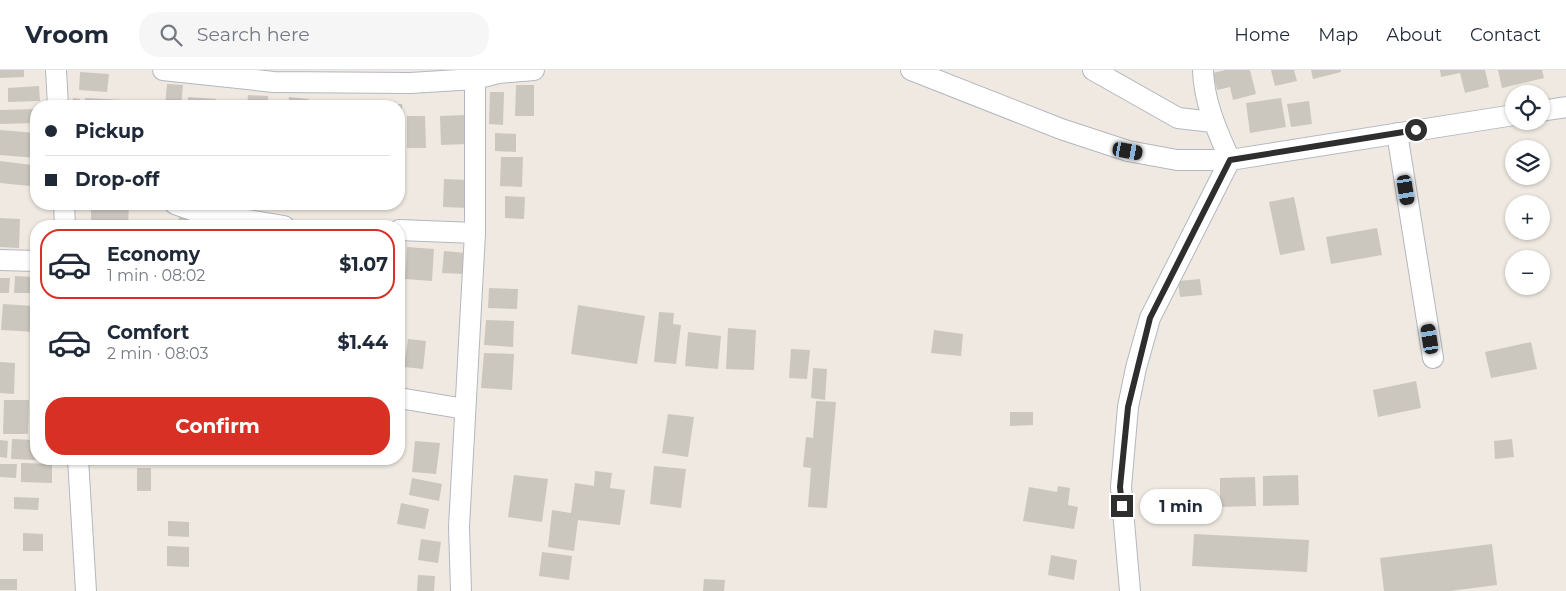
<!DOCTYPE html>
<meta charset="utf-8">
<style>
:root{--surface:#fff;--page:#f6f6f7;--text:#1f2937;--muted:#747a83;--line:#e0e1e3;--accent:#d93025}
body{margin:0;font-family:Montserrat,sans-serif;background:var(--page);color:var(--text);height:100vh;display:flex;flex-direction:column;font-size:19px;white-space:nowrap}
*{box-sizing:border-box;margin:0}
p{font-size:16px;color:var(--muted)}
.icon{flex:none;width:28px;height:28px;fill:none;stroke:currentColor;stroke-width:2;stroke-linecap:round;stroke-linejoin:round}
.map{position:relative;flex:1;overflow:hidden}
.drawer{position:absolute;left:30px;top:150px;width:375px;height:245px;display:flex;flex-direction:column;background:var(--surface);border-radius:20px;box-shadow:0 1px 4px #0004}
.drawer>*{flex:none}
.guide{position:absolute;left:30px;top:30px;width:375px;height:110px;border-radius:20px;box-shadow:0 1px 4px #0004;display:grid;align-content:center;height:110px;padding:0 15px;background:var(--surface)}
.tools{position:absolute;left:1505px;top:15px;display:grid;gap:10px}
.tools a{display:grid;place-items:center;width:45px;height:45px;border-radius:50%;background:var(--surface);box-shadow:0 1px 4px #0004;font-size:25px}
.end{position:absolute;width:22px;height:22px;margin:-11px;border:6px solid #2e2e2e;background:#fff;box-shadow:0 0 0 2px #fff}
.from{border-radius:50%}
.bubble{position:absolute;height:35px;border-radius:18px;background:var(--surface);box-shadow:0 1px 4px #0004;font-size:16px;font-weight:700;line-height:35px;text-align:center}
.car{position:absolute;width:15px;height:30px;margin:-15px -8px;border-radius:6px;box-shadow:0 0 4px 1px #0007;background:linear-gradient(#222 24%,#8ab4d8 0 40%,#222 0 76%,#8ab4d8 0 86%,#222 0)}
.guide b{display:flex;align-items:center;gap:18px;height:48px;font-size:19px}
.guide b+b{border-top:1px solid var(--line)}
.guide i{width:12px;height:12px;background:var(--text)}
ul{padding:9px 0 0;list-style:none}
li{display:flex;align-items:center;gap:15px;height:70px;margin:0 10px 8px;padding:0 5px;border:2px solid transparent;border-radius:20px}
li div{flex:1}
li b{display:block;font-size:19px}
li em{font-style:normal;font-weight:700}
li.on{border-color:var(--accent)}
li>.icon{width:45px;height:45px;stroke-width:1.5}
.button{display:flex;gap:10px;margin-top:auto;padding:10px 15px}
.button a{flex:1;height:58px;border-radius:20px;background:var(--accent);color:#fff;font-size:20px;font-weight:700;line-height:58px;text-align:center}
header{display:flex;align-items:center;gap:30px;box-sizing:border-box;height:70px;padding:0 25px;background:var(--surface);border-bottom:1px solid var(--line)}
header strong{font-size:24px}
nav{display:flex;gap:28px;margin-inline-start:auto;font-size:18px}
.search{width:350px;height:45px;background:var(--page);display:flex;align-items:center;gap:12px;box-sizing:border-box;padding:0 18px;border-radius:20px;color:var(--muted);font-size:19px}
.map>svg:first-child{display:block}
.building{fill:#cbc7bf}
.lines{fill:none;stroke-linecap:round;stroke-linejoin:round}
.street-casing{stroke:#b4b7c1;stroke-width:22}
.street{stroke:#fff;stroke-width:20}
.route{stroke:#2e2e2e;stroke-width:6}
</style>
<header>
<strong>Vroom</strong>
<div class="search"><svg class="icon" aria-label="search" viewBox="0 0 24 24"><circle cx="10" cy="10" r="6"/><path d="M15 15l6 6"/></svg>Search here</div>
<nav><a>Home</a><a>Map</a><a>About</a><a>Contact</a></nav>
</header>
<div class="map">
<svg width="1566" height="521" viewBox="0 0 1566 521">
<rect width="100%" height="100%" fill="#efe9e1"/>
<path class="building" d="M0,0H24V7L0,8Z
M1225,0H1250L1256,24L1233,30L1230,17L1217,20L1213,3Z
M1271,0H1294L1297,11L1275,16Z
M1311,0H1341V2L1313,9Z
M1440,0H1485L1489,17L1465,23L1460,3L1441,7Z
M1498,0H1542L1544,8L1502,18Z
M80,2L109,4L107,22L79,20Z
M167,14L183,15L181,36H165Z
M516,15H534V46H515Z
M39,16L40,31L8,32V18Z
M490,22H504L503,55L489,54Z
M248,25L268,26V36H247Z
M188,27L216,29V36H188Z
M289,27L309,29L308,36H288Z
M73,28L80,29V36H72Z
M85,28L123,30V36H85Z
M1281,28L1286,57L1250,63L1246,33Z
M1309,31L1312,54L1291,57L1287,34Z
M224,32H241V36H224Z
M317,32H331V36H317Z
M402,34L403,66H399V36L390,35Z
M36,39V53L0,54V40Z
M465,45L467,74L441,75L440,46Z
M407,46H425L426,78H407Z
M0,60L36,63V88L0,85Z
M495,63L516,64V82L495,81Z
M501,87H523L522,117L500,116Z
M0,91L32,95L30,116L0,113Z
M444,109L469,110L468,138L443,137Z
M505,126L525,127L524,149L505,148Z
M1294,127L1305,180L1280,185L1269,132Z
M91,134H129L128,156H91Z
M252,134H268V137L252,136Z
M277,134H308V138L277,136Z
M314,134H334L333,138L314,136Z
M179,146L199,147L198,156H178Z
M0,148L20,149L19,178L0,177Z
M1377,158L1382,185L1331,194L1326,167Z
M407,177L434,179L432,211L405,209Z
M444,181L466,183L464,204L442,203Z
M399,186H404L401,207H399Z
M15,206L36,207V223H14Z
M0,208H10L9,223H0Z
M1200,209L1202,225L1180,227L1178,211Z
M489,218L518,219L517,239L488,238Z
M3,234L32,236V248L36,249V262L1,260Z
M578,235L645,246L637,294L571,284Z
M659,242L674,243L673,254L681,255L676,294L654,292Z
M486,250L514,251L513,277L484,275Z
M728,258L756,260L754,300L726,299Z
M934,260L963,264L961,286L931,283Z
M688,262L721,266L718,299L685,296Z
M408,269L426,271L423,299L404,297Z
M1531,272L1537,299L1491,308L1485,282Z
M791,279L810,280L807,309L789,308Z
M484,283L514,284L512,320L481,318Z
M0,292L15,293L14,324L0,323Z
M813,298L827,299L825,330L811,328Z
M1416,311L1421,338L1378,347L1373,320Z
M4,330H29L28,364H3Z
M816,331L836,332L827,438L808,437L811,398L803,397L806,367L813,368Z
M1010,342H1033V355L1010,356Z
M668,344L694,347L688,387L662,383Z
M12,369L36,370V390L11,389Z
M1512,369L1514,387L1495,389L1494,371Z
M0,370L8,371L7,388L0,387Z
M415,371L440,373L436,404L412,402Z
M21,393L52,394V413L21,412Z
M0,394H17L16,408L0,407Z
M654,396L686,399L681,438L650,434Z
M137,398H151V421H137Z
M595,401L612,403L610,418L625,420L620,455L578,450L574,481L548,477L552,440L571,443L575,413L594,416Z
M514,405L548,409L542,452L508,447Z
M1298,405L1299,435L1263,436V406Z
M1255,407L1256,436L1220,437V408Z
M412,408L442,414L439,431L409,425Z
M1058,416L1070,418L1068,435L1078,437L1074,459L1023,451L1029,417L1057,422Z
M1201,420L1202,436H1184L1183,421Z
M14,427L39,428L38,440L14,439Z
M401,433L429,439L425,459L397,454Z
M168,451L189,452V467L168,466Z
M23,463L43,464V481H23Z
M1194,464L1309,470L1307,502L1192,496Z
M421,469L441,472L438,493L418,490Z
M1492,474L1497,515L1450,521H1384L1380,488Z
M167,476L189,477V497L167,496Z
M542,482L572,486L569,510L539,506Z
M1051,485L1077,490L1074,510L1048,505Z
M418,505L435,506L434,521H417Z
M0,509H17V520H0Z
M704,509L725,510L724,521H703Z"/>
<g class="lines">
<defs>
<path id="street" d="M56,0L58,36
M163,0L274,12L410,13L475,9L498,3L534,0
M911,0L1061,59L1128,81L1177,90H1230L1514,45
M1093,0L1178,48L1213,52
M1203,0C1204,33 1217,60 1230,90
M1541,41L1566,37
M1397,63L1433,288
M64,134L65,156
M175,134L198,142L284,156
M399,160L475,163
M0,190L36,191
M399,328L465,339
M78,389L86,521
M461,521L459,457L475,163V9
M1130,521L1121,417L1128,337L1136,298L1150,248L1230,90"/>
</defs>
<use href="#street" class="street-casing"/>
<use href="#street" class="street"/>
</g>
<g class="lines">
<path class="route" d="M1122,436L1120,417L1128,337L1150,248L1230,90L1416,60"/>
</g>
</svg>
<div class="tools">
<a><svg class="icon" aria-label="locate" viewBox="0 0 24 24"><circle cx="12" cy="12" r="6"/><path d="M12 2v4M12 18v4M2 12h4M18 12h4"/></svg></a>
<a><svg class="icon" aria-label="layers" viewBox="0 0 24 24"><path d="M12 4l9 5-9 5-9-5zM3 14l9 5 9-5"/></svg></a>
<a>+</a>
<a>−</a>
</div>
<i class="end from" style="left:1416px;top:60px"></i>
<i class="end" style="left:1122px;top:436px"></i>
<div class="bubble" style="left:1140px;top:419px;width:82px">1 min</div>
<i class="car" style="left:1128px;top:81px;rotate:100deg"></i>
<i class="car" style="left:1406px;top:120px;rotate:171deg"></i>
<i class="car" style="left:1430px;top:269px;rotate:351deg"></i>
<div class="guide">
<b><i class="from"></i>Pickup</b>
<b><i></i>Drop-off</b>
</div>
<section class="drawer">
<ul>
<li class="on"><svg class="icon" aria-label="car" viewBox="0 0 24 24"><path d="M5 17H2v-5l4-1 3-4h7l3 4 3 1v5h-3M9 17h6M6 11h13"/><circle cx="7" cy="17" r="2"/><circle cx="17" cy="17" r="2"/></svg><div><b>Economy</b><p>1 min · 08:02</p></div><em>$1.07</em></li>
<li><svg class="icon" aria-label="car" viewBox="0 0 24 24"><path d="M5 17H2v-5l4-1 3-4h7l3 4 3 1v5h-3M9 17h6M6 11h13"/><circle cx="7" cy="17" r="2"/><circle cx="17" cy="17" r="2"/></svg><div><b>Comfort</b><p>2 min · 08:03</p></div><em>$1.44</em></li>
</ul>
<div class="button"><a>Confirm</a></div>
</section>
</div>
